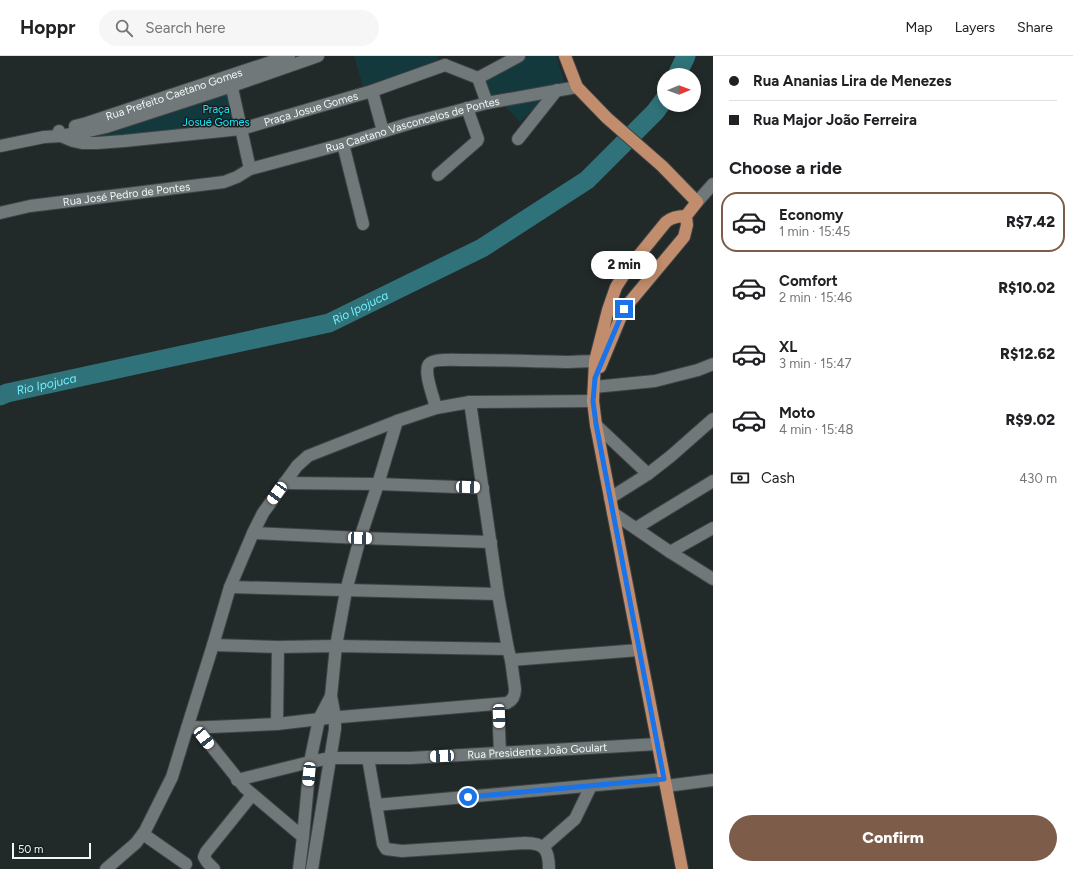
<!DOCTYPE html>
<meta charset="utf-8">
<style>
:root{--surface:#fff;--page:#f6f6f6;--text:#202124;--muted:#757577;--line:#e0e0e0;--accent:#7d5c49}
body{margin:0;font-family:Figtree,sans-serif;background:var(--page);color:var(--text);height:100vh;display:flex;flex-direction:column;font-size:15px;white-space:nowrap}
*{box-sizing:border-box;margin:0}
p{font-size:13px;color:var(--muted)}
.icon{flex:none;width:22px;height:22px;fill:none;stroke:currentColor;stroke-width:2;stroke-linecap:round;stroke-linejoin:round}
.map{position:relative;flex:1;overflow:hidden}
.panel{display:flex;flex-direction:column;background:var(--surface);width:360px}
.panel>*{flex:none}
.top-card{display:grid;align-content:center;height:88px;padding:0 16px;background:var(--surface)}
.needle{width:26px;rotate:89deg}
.controls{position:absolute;left:657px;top:12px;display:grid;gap:8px}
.controls a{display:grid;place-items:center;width:44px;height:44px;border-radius:50%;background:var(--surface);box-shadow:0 2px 10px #0003;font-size:20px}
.scale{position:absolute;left:12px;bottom:10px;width:79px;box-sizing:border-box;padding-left:4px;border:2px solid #f1f6f6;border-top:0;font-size:11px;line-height:14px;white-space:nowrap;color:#f1f6f6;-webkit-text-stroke:3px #191f20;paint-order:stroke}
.end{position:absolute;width:18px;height:18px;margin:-9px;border:5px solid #1a73e8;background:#fff;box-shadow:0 0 0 2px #fff}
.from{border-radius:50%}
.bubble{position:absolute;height:28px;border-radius:14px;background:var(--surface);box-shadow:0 2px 10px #0003;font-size:13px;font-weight:800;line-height:28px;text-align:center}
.car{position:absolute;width:12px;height:24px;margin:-12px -6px;border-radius:5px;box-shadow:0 0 3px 1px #0007;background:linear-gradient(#fff 24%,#345 0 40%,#fff 0 76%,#345 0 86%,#fff 0)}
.top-card b{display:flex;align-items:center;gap:14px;height:38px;font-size:15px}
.top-card b+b{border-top:1px solid var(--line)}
.top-card i{width:10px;height:10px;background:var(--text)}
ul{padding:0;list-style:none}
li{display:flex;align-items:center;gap:12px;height:60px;margin:0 8px 6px;padding:0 8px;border:2px solid transparent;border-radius:16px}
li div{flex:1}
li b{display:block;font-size:15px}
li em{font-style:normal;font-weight:800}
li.active{border-color:var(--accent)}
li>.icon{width:36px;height:36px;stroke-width:1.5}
h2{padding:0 16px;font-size:18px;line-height:48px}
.pay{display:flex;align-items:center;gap:10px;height:44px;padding:0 16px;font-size:15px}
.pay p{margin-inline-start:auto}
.primary-button{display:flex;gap:8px;margin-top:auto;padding:8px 16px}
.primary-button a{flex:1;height:46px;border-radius:24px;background:var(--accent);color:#fff;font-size:16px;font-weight:800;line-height:46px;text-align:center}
header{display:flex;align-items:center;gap:24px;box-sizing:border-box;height:56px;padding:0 20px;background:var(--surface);border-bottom:1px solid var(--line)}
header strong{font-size:19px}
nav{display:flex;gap:22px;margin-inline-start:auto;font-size:14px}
.search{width:280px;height:36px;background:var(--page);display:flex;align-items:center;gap:10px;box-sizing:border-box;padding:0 14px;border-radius:22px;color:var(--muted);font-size:15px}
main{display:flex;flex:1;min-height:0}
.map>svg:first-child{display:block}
.green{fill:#14393d}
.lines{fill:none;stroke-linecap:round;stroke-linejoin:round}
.river{stroke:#307279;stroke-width:19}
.minor-casing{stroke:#3e4344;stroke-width:14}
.major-casing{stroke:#3e4344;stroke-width:14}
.minor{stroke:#717879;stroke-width:12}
.major{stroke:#c18d6c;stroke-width:12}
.route{stroke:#1a73e8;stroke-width:5}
.labels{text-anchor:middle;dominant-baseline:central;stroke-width:3;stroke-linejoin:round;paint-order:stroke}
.street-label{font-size:11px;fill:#f1f6f6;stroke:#191f20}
.park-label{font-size:11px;fill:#18e5f7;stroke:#191f20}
.water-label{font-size:12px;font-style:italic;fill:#73f1ff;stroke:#191f20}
</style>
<header>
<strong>Hoppr</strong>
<div class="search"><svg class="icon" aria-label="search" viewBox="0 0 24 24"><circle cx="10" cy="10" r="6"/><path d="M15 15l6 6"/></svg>Search here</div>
<nav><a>Map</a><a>Layers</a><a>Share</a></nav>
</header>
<main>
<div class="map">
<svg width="713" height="813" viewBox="0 0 713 813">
<rect width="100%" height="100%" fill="#222929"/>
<path class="green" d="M354,0H437L440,7L364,34Z
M527,0H556L565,27L491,41L485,21Z
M231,34L243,75L91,89L88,74Z
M550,38L520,66L503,48Z"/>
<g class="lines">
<g class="river">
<path d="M677,19L686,0"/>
<path id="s1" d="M0,340L7,337L329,267L482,192L587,124L655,56L664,44"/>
</g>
<defs>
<g id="minor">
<path d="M445,9L478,22L487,47"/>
<path d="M478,22L519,0"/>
<path d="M230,23L250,113"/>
<path d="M372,35L383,75"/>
<path id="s2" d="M75,70L87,67L289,0"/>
<path id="s3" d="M59,75L61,80L73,85L82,87H97L124,85L241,73L372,35L445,9"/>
<path d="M518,83L557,34"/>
<path d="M343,88L363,168"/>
<path d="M0,90L44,81L61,80L76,77L89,75L106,71L232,30L318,0"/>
<path d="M438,119L477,85L478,83L467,52"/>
<path d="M697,146L713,128"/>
<path id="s4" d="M0,157L30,150L224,126L237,121L250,113L343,88L411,67L487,47L577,31"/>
<path d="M594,331L655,325L698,314L713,308"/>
<path d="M436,352C434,342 423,316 429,308C433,302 460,304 468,304C500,304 533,305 566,306C578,306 590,304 602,306"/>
<path d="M596,369L648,418"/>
<path d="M284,427L378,428L483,432"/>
<path d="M610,442L648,418L671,400L713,363"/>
<path d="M613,457L670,496L713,523"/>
<path d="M636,472L713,425"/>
<path d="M253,477L360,482L491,486"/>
<path d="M670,496L713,472"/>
<path d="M230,531L498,538"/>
<path d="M213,589L278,591L336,590L508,593"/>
<path d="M511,604L639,594"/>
<path d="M498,648L500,697"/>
<path d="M277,668L278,591"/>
<path d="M196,671L245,732L303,781"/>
<path d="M187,672L277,668L328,662L507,647C513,644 515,640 515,633L511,604L508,593L498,538L470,346"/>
<path d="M368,702L383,788L386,793L402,795L525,787C544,787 549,793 549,813"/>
<path id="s5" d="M237,724L310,706L330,702H410L658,688"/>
<path d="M666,730L713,724"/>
<path d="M376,749L664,723"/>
<path d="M143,778L186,808"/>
<path d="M543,791L575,763L591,730"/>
<path d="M106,813L136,787L145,775L172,721L187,672L213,589L230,531L253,477L263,457L297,410L308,400L318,396L397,365L436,352L470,346L593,345"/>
<path d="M214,813L207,806L204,801L206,796L252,739"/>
<path d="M299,813L303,781L310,706L319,663L331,640"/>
<path d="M312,813L335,673V661L331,640L336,590L346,535L360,482L378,428L397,365"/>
</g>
<path id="major" d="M565,0L577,31L607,62L662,110L697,146L686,160L687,169L684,181L624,253L600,311
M639,199L658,212
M682,813L596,369L593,345L595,305L608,254L616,231L627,214L666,166C672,161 678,160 686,160"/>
</defs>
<use href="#minor" class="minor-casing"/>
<use href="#major" class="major-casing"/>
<use href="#minor" class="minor"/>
<use href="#major" class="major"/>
</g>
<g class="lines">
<path class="route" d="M468,741L664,723L596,368L593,345L595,322L624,253"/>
</g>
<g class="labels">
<g class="street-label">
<text stroke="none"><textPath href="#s2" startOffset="104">Rua Prefeito Caetano Gomes</textPath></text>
<text stroke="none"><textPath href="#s3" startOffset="260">Praça Josue Gomes</textPath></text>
<text stroke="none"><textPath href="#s4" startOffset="424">Rua Caetano Vasconcelos de Pontes</textPath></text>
<text stroke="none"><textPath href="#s4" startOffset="128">Rua José Pedro de Pontes</textPath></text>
<text stroke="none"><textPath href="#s5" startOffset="303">Rua Presidente João Goulart</textPath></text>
</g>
<g class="park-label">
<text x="216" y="53">Praça<tspan x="216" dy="13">Josué Gomes</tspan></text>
</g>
<g class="water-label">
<text stroke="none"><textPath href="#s1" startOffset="372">Rio Ipojuca</textPath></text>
<text stroke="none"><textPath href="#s1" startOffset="48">Rio Ipojuca</textPath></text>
</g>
</g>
</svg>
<div class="controls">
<a><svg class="needle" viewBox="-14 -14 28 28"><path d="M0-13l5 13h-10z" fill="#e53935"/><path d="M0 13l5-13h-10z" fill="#757577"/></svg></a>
</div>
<div class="scale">50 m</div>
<i class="end from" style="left:468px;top:741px"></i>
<i class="end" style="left:624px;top:253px"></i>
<div class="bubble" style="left:591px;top:195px;width:66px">2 min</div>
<i class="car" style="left:468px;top:431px;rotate:92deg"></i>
<i class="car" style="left:277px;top:437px;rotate:215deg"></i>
<i class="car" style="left:360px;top:482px;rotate:92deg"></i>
<i class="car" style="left:499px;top:660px;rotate:178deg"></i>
<i class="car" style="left:204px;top:682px;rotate:142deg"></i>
<i class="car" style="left:442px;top:700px;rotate:267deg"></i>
<i class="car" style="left:309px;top:718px;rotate:185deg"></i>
</div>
<section class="panel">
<div class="top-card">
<b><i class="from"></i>Rua Ananias Lira de Menezes</b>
<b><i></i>Rua Major João Ferreira</b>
</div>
<h2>Choose a ride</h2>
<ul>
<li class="active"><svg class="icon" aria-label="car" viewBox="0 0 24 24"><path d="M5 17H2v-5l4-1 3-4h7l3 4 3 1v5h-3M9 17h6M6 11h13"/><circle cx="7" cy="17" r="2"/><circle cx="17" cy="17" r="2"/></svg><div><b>Economy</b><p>1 min · 15:45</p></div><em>R$7.42</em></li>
<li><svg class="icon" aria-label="car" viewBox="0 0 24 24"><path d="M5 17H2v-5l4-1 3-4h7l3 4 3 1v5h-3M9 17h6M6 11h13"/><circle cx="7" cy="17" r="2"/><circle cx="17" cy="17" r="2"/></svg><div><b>Comfort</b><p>2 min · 15:46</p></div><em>R$10.02</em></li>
<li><svg class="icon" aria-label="car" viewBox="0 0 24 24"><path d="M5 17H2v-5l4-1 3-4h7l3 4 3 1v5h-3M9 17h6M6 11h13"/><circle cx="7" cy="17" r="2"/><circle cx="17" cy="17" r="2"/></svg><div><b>XL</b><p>3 min · 15:47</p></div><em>R$12.62</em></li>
<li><svg class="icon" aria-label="car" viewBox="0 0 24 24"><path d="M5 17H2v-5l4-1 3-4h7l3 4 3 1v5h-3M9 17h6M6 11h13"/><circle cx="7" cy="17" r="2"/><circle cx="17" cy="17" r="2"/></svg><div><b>Moto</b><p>4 min · 15:48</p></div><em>R$9.02</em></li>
</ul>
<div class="pay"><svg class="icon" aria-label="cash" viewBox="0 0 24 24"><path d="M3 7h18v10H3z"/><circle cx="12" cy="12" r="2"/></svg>Cash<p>430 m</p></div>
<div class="primary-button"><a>Confirm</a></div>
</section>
</main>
